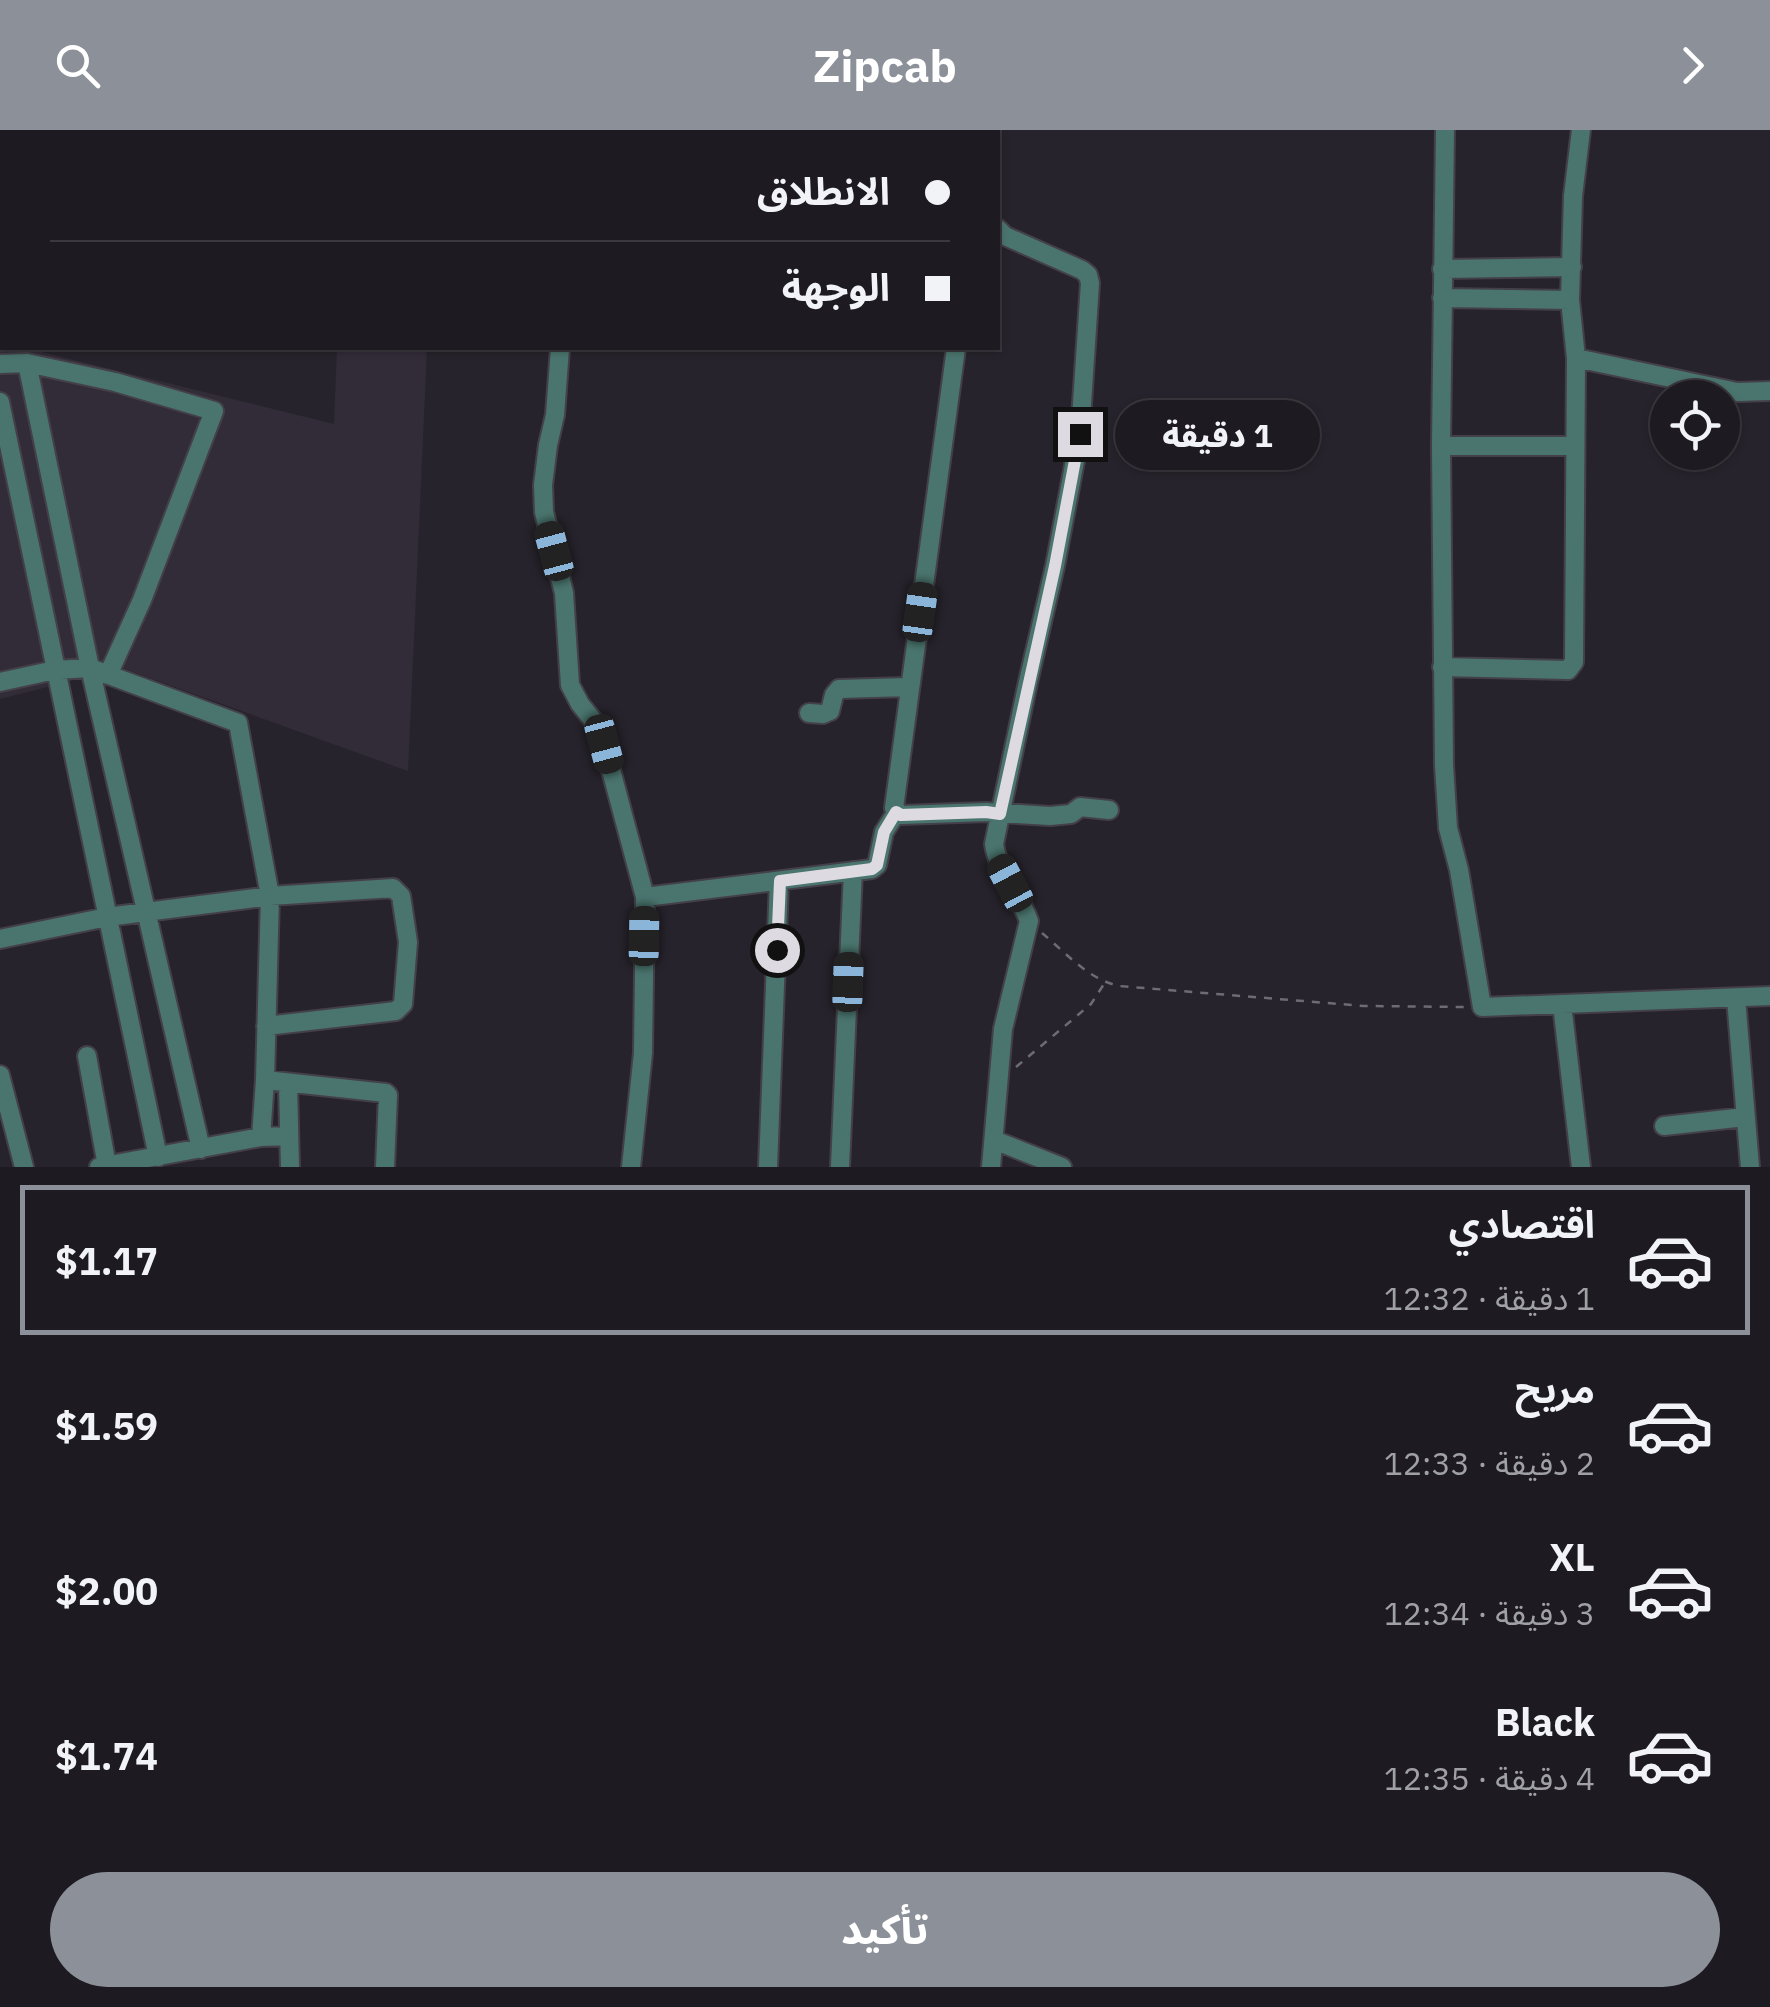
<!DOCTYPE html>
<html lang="ar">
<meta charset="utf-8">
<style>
:root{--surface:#1d1a21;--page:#25232a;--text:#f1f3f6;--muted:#a0a1a5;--line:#3b383f;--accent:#8c9099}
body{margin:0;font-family:"IBM Plex Sans","Noto Sans Arabic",sans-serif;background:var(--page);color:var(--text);direction:rtl;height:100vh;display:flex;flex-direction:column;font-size:38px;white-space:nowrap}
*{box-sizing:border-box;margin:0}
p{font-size:32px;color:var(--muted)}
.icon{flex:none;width:55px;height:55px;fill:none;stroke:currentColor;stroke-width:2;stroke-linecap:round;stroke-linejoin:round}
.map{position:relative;height:1037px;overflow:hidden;direction:ltr}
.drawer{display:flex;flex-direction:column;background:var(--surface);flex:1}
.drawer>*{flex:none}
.guide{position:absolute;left:0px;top:0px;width:1000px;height:220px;box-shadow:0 2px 8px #0004,0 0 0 2px var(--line);direction:rtl;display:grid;align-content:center;height:220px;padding:0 50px;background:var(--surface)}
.tools{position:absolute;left:1650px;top:250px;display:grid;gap:20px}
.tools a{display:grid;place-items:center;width:90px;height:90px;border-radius:50%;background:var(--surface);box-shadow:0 2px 8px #0004,0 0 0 2px var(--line);font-size:50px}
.end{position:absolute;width:45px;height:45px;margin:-22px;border:12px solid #dddae1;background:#111;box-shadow:0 0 0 5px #111}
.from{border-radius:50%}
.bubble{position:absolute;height:70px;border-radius:35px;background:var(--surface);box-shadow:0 2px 8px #0004,0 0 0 2px var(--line);font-size:32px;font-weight:800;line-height:70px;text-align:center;direction:rtl}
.car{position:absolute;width:30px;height:60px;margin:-30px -15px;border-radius:12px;box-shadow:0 0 8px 2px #0007;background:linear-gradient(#222 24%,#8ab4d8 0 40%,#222 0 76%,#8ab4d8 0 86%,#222 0)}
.guide b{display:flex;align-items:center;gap:35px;height:95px;font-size:38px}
.guide b+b{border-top:2px solid var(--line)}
.guide i{width:25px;height:25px;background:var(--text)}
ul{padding:18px 0 0;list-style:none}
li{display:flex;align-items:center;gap:30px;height:150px;margin:0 20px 15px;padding:0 30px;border:5px solid transparent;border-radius:0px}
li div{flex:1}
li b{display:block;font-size:38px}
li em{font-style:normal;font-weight:800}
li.current{border-color:var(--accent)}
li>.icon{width:90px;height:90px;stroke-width:1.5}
.cta{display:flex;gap:20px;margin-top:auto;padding:20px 50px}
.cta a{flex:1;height:115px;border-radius:60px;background:var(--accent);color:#fff;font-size:40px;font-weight:800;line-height:115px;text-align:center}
header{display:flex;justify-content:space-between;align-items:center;height:130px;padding:0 50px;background:var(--accent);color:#fff;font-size:45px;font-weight:800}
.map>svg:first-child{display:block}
.built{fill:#322c39}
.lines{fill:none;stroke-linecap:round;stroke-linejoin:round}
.minor-casing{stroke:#444049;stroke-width:22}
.path{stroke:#6e6b73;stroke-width:2.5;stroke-dasharray:8 8;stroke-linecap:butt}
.minor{stroke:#4a756e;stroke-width:18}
.route{stroke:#dddae1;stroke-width:12}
</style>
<header><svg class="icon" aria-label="forward" viewBox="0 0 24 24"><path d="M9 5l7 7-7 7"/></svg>Zipcab<svg class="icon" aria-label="search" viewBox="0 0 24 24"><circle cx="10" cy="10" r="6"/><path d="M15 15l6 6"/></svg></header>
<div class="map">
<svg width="1770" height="1037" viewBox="0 0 1770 1037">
<rect width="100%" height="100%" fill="#27232c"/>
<path class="built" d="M699,0H979V2H699Z
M0,218H25L334,294L337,218H427L408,641L122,538L0,569Z"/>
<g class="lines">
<defs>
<path id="minor" d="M986,0V2
M1445,0L1441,316L1444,635L1448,698L1459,740L1482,877L1770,866
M518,2V0
M601,2V0
M1442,139L1572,137
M1442,168L1570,170
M560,218L555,285L548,315L543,355L544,382L564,463L570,555L580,574L596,594L604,614L645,767L643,923L631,1037
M956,218L894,678L901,685L986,682L1050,686L1071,684L1080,677L1109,680
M1576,228L1737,262L1770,261
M27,233L90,538L201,1019
M0,234L27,233L115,252L214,281L142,470L108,545
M0,272L158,1027
M1441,316H1574
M1442,537L1568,540L1574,532L1576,228L1570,170L1573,66L1581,0
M0,552L55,540L90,538L238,593L270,766L265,950L261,1007
M809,583L823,584L830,581L834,565L839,559L909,557
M645,767L872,739L877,735L884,702L896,683
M0,809L107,787L270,766L393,758L401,766L408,812L403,874L396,881L266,896
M1736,868L1750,1037
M1562,874L1581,1037
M87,926L107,1036
M0,945L24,1037
M265,950L386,963L388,965L385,1037
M288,953L290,1037
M1664,996L1745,987
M994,1010L1062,1037
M99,1037L261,1007L288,1006
M768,1037L779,751
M840,1037L853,741
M991,1037L1003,899L1029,791C1020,765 998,742 994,714L1028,552L1055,436L1080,304L1090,153L1088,145L1082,140L1005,106L998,99"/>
</defs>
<use href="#minor" class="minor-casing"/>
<path class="path" d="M1042,803C1066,823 1088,849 1119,856L1364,876L1466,877
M1016,937L1091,874L1104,854"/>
<use href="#minor" class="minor"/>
</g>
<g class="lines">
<path class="route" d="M777,820L780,751L872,739L877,735L884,702L896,682L901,685L986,682L1000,684L1055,436L1080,304"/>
</g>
</svg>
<div class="tools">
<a><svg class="icon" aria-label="locate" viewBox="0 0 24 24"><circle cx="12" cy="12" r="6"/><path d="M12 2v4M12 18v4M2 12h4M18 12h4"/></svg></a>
</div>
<i class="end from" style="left:777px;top:820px"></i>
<i class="end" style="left:1080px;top:304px"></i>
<div class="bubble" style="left:1115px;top:270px;width:205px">1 دقيقة</div>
<i class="car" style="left:554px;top:421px;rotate:345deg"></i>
<i class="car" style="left:920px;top:482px;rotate:8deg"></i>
<i class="car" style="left:604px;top:614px;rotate:165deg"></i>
<i class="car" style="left:1010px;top:753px;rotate:332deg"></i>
<i class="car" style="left:644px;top:806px;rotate:1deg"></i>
<i class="car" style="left:848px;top:852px;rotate:2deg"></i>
<div class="guide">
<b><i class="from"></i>الانطلاق</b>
<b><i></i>الوجهة</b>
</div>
</div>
<section class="drawer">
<ul>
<li class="current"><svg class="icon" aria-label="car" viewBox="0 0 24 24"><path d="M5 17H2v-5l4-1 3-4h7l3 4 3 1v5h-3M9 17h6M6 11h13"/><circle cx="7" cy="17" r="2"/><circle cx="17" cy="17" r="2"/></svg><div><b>اقتصادي</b><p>1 دقيقة · 12:32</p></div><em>$1.17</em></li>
<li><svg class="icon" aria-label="car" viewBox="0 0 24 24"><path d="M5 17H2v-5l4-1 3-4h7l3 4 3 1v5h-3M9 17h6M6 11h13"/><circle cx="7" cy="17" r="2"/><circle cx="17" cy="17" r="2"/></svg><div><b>مريح</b><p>2 دقيقة · 12:33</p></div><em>$1.59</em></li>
<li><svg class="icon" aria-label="car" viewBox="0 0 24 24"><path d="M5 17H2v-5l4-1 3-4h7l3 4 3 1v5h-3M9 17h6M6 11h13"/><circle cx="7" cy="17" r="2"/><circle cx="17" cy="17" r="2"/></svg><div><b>XL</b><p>3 دقيقة · 12:34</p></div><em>$2.00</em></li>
<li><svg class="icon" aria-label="car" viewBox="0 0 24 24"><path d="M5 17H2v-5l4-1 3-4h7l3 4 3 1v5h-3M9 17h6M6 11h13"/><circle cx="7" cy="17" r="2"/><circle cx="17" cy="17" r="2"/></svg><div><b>Black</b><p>4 دقيقة · 12:35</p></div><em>$1.74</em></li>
</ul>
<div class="cta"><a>تأكيد</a></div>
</section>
